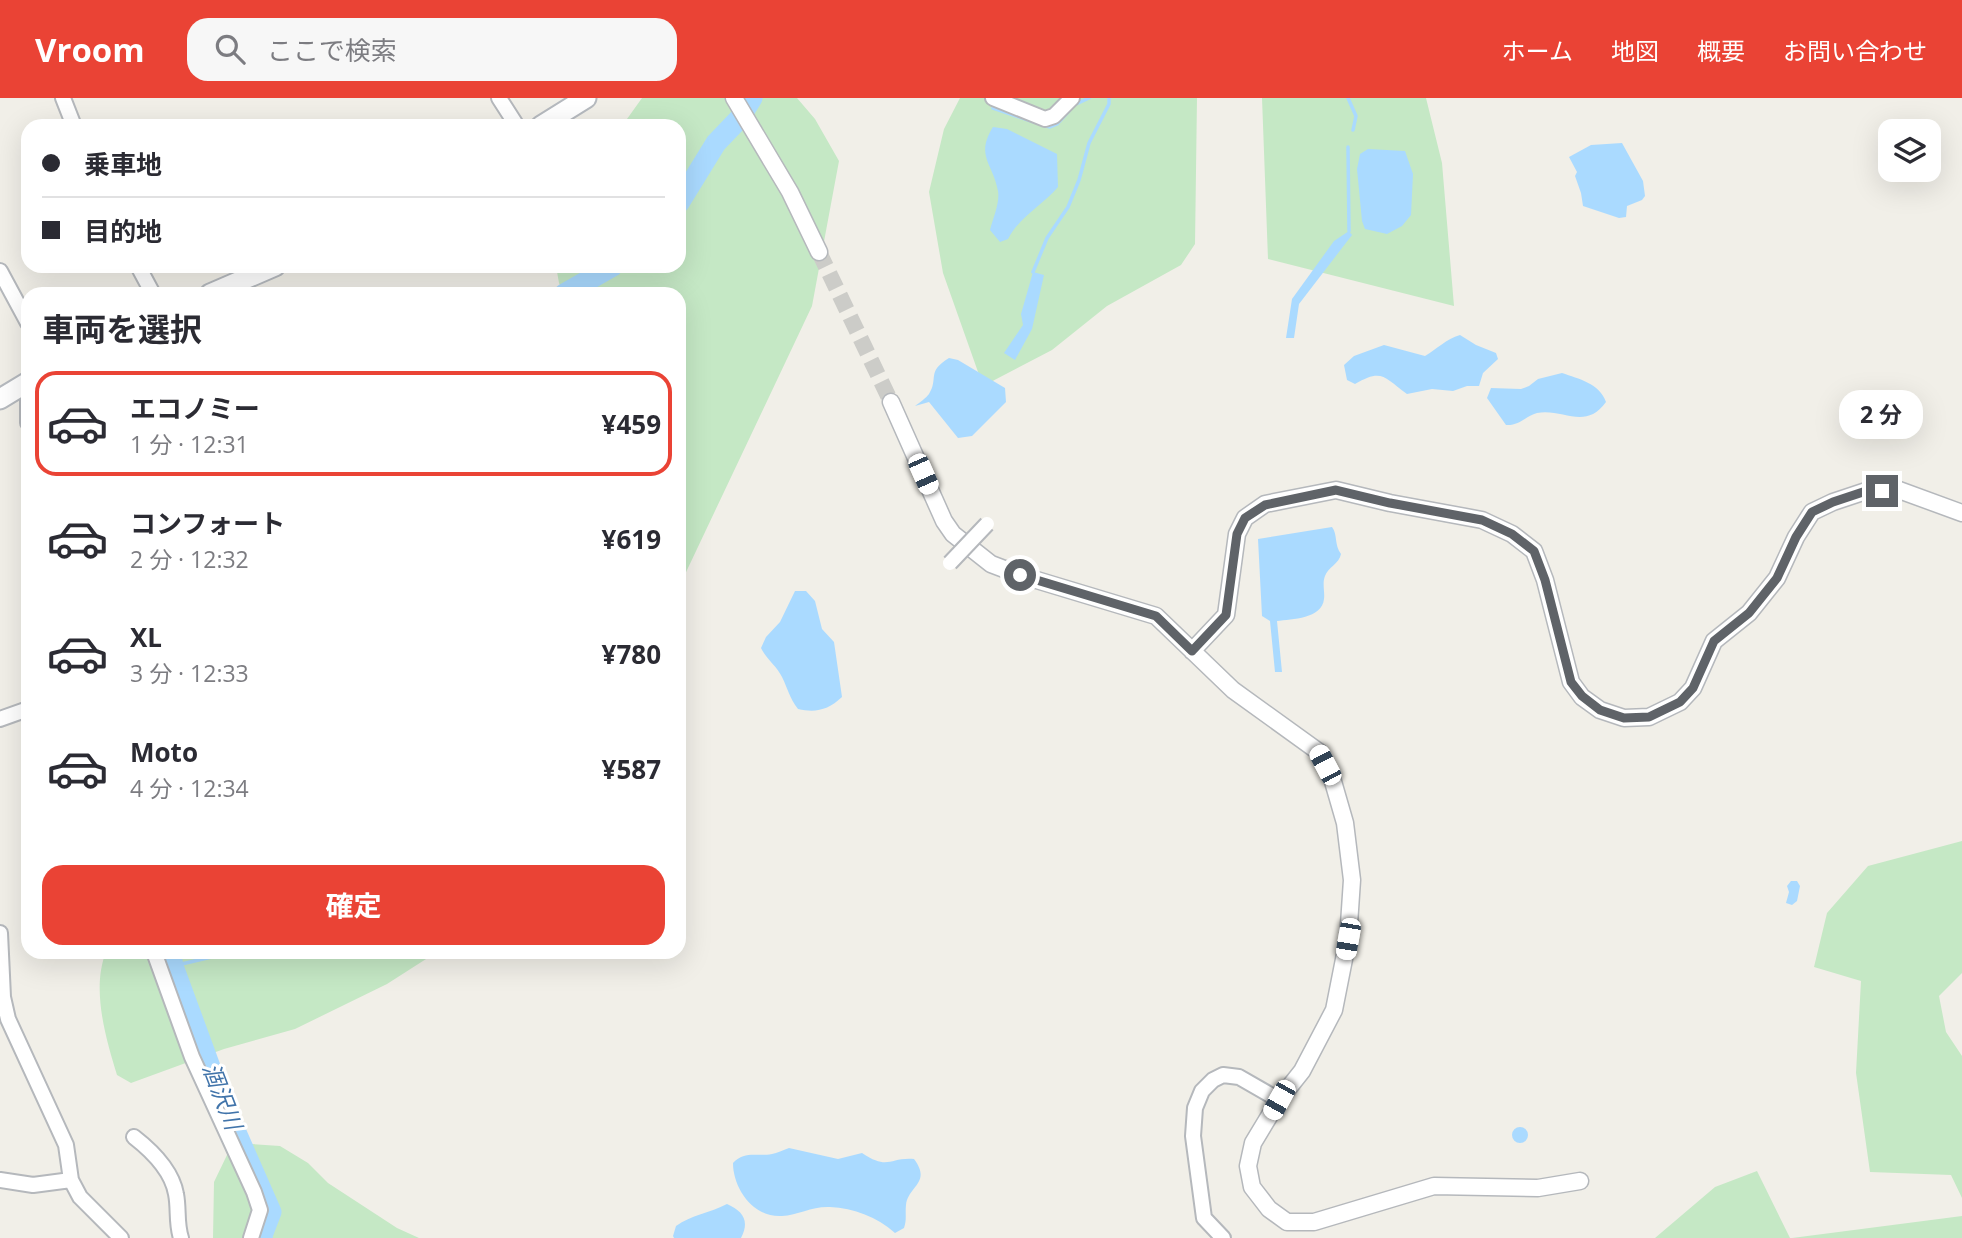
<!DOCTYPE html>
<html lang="ja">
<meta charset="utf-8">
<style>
:root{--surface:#fff;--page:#f7f7f7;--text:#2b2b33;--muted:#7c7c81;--line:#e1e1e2;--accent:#ea4335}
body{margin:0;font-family:"Open Sans","Noto Sans JP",sans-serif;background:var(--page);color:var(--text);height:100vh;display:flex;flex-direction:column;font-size:26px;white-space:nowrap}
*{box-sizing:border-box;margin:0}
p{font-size:23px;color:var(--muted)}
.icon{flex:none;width:38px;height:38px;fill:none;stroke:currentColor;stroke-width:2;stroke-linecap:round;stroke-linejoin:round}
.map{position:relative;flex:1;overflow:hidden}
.panel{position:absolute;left:21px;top:189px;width:665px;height:672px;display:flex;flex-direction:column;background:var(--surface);border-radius:21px;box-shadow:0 7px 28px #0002}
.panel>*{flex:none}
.top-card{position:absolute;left:21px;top:21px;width:665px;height:154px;border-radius:21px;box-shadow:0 7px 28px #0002;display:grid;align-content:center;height:154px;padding:0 21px;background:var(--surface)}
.controls{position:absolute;left:1878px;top:21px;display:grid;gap:14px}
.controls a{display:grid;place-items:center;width:63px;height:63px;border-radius:14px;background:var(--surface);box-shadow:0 7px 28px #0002;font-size:35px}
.end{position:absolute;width:32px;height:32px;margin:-16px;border:9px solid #5f6368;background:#fff;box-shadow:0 0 0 4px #fff}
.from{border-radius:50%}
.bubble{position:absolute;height:49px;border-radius:21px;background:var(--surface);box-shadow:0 7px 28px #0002;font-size:23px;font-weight:700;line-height:49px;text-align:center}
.car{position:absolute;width:21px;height:42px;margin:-21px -10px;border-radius:9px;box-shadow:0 0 5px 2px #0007;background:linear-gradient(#fff 24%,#345 0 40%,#fff 0 76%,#345 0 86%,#fff 0)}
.top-card b{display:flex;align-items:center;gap:24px;height:66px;font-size:26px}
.top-card b+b{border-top:2px solid var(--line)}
.top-card i{width:18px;height:18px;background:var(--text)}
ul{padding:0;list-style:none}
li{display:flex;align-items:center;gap:21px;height:105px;margin:0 14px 10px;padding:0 7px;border:4px solid transparent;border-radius:21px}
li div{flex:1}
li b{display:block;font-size:26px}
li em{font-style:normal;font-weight:700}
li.current{border-color:var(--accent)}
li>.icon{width:63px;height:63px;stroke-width:1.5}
h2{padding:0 21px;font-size:32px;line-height:84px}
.button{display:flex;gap:14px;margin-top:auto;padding:14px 21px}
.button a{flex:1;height:80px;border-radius:21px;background:var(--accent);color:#fff;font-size:28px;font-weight:700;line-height:80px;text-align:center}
header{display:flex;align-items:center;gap:42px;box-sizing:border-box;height:98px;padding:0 35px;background:var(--accent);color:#fff}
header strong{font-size:33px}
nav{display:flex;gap:38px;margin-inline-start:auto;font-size:24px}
.search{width:490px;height:63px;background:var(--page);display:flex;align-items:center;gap:18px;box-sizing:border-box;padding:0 24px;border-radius:21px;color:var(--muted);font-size:26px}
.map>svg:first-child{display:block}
.green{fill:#c5e8c5}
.water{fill:#aadaff}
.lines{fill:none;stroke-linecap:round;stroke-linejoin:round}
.stream{stroke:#aadaff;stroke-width:3.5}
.river{stroke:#aadaff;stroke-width:21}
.tertiary-tunnel{stroke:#ccccc8;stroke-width:16;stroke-dasharray:16 8;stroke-linecap:butt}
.minor-casing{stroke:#b5b8bc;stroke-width:18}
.tertiary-casing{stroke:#b5b8bc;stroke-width:19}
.secondary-casing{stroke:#b6babf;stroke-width:23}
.minor{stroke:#fff;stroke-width:14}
.tertiary{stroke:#fff;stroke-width:16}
.secondary{stroke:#fff;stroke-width:19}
.minor-bridge-casing{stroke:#b5b8bc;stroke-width:18;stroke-linecap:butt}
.minor-bridge{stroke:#fff;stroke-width:14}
.route{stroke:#5f6368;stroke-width:9}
.labels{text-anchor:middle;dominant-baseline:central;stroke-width:6;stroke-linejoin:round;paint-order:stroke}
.water-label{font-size:23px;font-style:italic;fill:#4174aa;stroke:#fff}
</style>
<header>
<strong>Vroom</strong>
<div class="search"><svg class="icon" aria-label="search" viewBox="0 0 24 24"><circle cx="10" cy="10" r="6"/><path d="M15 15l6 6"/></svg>ここで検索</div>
<nav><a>ホーム</a><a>地図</a><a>概要</a><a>お問い合わせ</a></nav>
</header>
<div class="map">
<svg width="1962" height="1140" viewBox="0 0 1962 1140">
<rect width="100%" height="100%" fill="#f1efe8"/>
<path class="green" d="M642,0H797L815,21L839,63L812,208L679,489V196H564L559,185L556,168H679V28H622Z
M960,0H1197L1195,146L1181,167L1107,208L1052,252L983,288L943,175L929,94L944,31Z
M1262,0H1426L1442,65L1454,208L1268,161Z
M1962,743V875L1939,898L1946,934L1962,958V1100L1951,1077L1870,1074L1856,975L1861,883L1814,869L1827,815L1868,768Z
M106,854H437L387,886L295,931L224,951L131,985L117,977C106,941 91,891 106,854Z
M252,1046L280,1048L308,1065L328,1085L397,1130L419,1140H213L214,1084L227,1057Z
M1757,1073L1790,1140H1655L1715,1089Z
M1962,1118V1140H1792Z"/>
<path class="water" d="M993,29L1007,31L1057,56L1058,89C1042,108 1020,118 1008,141L1000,144L990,132C993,120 1000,105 998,93C993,65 975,58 993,29Z
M1622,45L1643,83L1645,98L1642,102L1627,108L1626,119L1619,120L1583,108L1581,95L1575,78L1577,74L1569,59L1591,47Z
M1368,51L1405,53L1413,76L1411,117L1402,128L1387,136L1365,131L1362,123L1357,71L1360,56Z
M1349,133L1352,137L1299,206L1294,240H1286L1292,201L1334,143Z
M1033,174L1044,177L1032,231L1015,262L1004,255L1023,227L1021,216Z
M1460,237L1476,247L1496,255L1498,261L1483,275L1479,288H1467L1453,293L1432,291L1407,296C1384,279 1382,270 1355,286L1347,282L1344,267L1354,258L1384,247L1425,258C1437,251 1446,241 1460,237Z
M949,260L958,262L1005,290L1006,304L972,338L958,340L929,304L915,308C919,305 926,300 929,296C939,280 926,274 949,260Z
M1562,275C1579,281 1599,285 1606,304C1585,333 1563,310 1537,315C1526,318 1519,328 1506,327L1487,300L1491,290L1521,291L1529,288L1538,281Z
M1332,429C1338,437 1334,447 1341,456C1339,466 1328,469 1325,478C1322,485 1325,494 1324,501C1322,521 1292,521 1277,523L1282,574H1275L1270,523L1262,518L1258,441Z
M795,493H806L815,503L822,531L834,544L842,599C828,612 816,615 798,611C789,599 788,591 782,579C777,568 767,562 761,550L766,539L780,524Z
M1791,783H1797L1800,788L1797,803L1792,807L1786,805L1789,794L1787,788Z
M1512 1037a8 8 0 1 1 16 0a8 8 0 1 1-16 0Z
M789,1050L838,1061L862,1055C889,1073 889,1059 914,1061C932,1085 908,1088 906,1107C905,1116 907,1121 904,1130L895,1135C877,1119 854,1110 830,1109C813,1108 798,1117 782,1118C753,1120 733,1090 733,1065C745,1052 757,1059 772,1056C777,1055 783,1052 789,1050Z
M727,1106C743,1113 750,1123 741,1140H674L673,1138L676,1128C691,1117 710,1115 727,1106Z"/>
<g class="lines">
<path class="stream" d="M1348,0L1356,18L1353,32
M1074,7L1089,0
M993,10L1034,24
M1042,27L1050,29L1057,26L1069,13
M1348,49L1349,133
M1033,174L1047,140L1068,109L1079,82L1089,45L1109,6V0
M173,868L233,854
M265,1130L271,1140"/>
<path class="river" d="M679,105L716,45L739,21L752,0
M564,196L613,168
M170,854L173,868L224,1007L271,1114L261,1140"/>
<path class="tertiary-tunnel" d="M819,154L891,304"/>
<defs>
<path id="minor" d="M63,0L74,28
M499,0L517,28
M993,0L1045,21L1054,18L1072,0
M138,168L153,196
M0,173L28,225
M28,302V325
M0,621L28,611
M0,835L3,899L8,921L66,1047L71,1082L80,1099L121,1140
M154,854L192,959L254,1094L260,1112L251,1140
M134,1039C152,1053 172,1073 176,1096C179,1111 176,1125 181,1140
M0,1082L33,1087L71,1082
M1223,1140L1204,1120L1193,1038L1195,1010L1202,993L1213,982L1223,977L1239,979L1279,1002"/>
<path id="tertiary" d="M734,0L790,94L819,154
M891,304L944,423L953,436L991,466L1020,477L1156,518L1233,592L1319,654L1332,680L1345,725L1352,782L1348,841L1334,912L1302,973L1279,1002L1253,1045L1248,1068L1252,1089L1269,1111L1287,1124H1314L1434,1088L1538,1090L1580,1083
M1192,553L1226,517L1237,436L1245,420L1265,406L1336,392L1390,405L1482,422L1512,436L1534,453L1545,482L1571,584L1582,599L1600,612L1624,620L1649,619L1680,604L1693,590L1714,543L1749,515L1777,480L1796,439L1812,414L1833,404L1866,393L1899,392L1962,415"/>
<path id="secondary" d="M541,28L586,0
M210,196L275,168
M0,301L28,284"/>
</defs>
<use href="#minor" class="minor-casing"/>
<use href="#tertiary" class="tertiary-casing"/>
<use href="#secondary" class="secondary-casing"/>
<use href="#minor" class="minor"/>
<use href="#tertiary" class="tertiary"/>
<use href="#secondary" class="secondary"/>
<defs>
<path id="minor-bridge" d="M950,465L987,426"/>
</defs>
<use href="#minor-bridge" class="minor-bridge-casing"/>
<use href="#minor-bridge" class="minor-bridge"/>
</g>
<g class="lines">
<path class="route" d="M1020,477L1156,518L1192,553L1226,517L1237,436L1245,420L1265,407L1336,392L1390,405L1482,422L1512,436L1534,453L1545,482L1571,584L1582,598L1600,612L1624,620L1649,619L1680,604L1693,590L1714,543L1749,515L1777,480L1796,439L1812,414L1833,404L1866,393H1882"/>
</g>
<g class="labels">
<g class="water-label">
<text transform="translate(223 998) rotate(69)">涸沢川</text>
</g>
</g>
</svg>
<div class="controls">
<a><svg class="icon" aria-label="layers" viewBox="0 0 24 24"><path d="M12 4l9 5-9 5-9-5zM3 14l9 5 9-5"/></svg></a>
</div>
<i class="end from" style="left:1020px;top:477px"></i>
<i class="end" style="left:1882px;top:393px"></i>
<div class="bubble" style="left:1839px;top:292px;width:84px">2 分</div>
<i class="car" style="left:923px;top:376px;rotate:156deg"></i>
<i class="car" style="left:1325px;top:667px;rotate:332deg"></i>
<i class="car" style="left:1348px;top:841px;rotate:190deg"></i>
<i class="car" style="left:1279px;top:1002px;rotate:209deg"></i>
<div class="top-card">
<b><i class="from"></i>乗車地</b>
<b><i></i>目的地</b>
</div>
<section class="panel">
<h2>車両を選択</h2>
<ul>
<li class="current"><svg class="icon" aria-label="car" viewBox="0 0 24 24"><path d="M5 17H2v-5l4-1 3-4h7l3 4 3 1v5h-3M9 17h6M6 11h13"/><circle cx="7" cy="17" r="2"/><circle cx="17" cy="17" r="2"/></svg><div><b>エコノミー</b><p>1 分 · 12:31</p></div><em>¥459</em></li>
<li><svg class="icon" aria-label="car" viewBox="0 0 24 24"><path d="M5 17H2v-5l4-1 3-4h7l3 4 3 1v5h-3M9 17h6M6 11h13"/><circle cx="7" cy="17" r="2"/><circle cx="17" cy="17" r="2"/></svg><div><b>コンフォート</b><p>2 分 · 12:32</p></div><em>¥619</em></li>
<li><svg class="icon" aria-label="car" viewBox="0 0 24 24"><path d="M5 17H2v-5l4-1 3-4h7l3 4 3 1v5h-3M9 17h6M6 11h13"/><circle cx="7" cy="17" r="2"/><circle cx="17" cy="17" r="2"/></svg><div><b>XL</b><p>3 分 · 12:33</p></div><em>¥780</em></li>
<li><svg class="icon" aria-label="car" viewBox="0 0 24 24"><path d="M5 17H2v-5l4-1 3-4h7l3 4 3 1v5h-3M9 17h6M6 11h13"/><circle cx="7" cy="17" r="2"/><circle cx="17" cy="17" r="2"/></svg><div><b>Moto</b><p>4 分 · 12:34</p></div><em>¥587</em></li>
</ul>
<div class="button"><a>確定</a></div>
</section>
</div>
